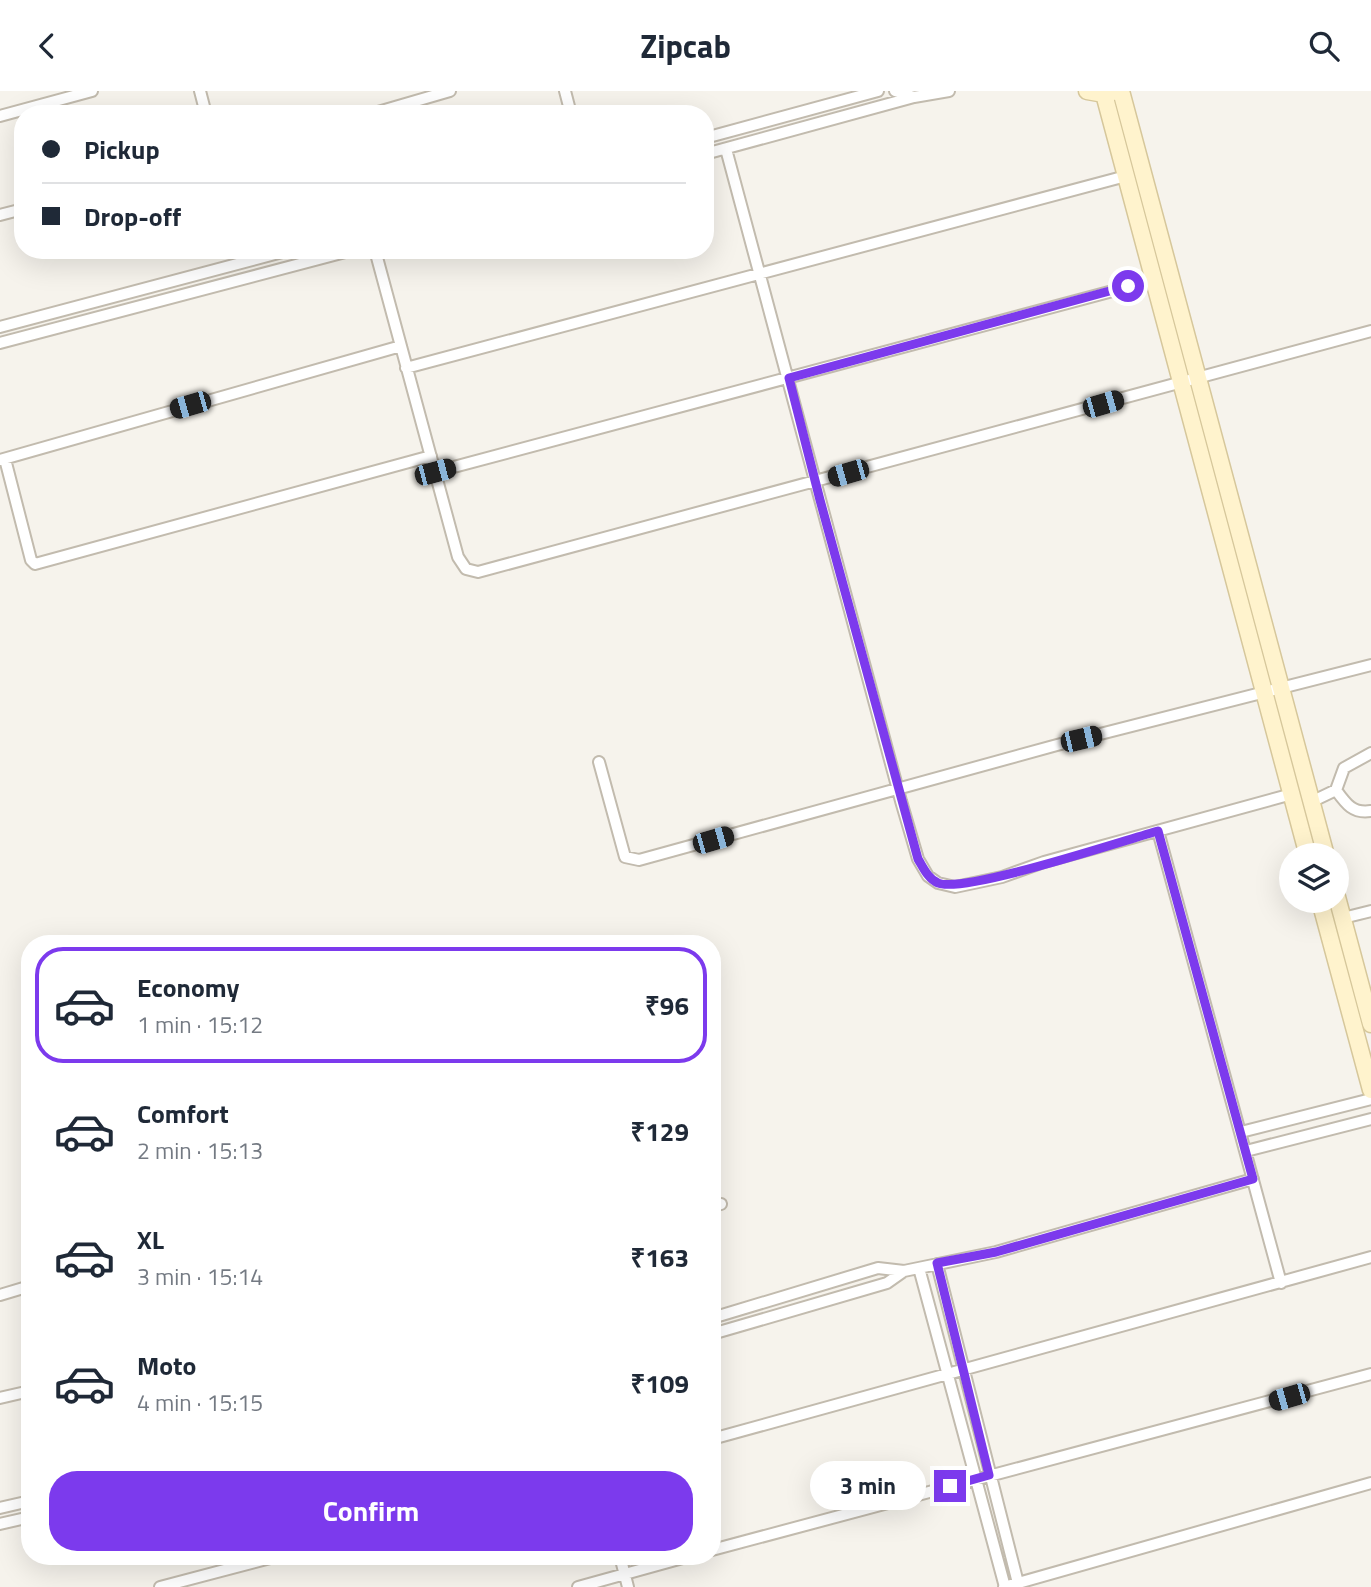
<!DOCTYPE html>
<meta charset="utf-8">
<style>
:root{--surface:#fff;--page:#f2f2f3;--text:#1f2937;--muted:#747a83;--line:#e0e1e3;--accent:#7c3aed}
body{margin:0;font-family:"Titillium Web",sans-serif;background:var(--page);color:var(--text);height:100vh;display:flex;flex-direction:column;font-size:26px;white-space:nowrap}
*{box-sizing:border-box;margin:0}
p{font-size:23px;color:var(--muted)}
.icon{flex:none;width:38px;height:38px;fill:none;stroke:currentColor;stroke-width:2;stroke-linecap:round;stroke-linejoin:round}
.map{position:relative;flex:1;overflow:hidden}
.sheet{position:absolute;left:21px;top:844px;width:700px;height:630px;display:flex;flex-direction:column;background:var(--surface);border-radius:28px;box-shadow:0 7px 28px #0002}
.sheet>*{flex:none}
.top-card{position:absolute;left:14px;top:14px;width:700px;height:154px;border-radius:28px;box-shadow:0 7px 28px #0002;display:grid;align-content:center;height:154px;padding:0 28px;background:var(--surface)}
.fabs{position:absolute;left:1279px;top:752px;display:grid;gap:14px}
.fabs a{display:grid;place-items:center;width:70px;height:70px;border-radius:50%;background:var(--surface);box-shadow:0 7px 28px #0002;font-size:35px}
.end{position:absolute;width:32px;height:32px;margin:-16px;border:9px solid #7c3aed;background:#fff;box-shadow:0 0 0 4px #fff}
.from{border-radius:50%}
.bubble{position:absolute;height:49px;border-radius:24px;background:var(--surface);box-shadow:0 7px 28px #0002;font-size:23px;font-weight:700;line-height:49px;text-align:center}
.car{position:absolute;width:21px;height:42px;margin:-21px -10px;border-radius:9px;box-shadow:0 0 5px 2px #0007;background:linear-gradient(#222 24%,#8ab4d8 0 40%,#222 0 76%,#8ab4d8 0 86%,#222 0)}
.top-card b{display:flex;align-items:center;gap:24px;height:66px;font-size:26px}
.top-card b+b{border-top:2px solid var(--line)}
.top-card i{width:18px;height:18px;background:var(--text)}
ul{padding:12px 0 0;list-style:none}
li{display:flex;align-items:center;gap:21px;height:116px;margin:0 14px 10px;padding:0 14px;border:4px solid transparent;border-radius:28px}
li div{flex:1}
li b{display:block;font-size:26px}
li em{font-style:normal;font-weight:700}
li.selected{border-color:var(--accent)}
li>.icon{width:63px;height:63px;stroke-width:1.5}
.button{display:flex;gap:14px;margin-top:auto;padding:14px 28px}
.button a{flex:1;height:80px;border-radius:28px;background:var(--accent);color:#fff;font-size:28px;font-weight:700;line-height:80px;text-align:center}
header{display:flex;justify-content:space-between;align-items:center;height:91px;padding:0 28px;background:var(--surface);font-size:32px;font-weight:700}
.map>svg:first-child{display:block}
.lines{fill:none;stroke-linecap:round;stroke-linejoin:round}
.street-casing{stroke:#c2bbae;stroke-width:14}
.secondary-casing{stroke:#d6c79b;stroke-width:19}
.street{stroke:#fff;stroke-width:10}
.secondary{stroke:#fff3cd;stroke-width:16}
.route{stroke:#7c3aed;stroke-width:9}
</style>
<header><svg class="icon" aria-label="back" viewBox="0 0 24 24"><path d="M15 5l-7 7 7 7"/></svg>Zipcab<svg class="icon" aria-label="search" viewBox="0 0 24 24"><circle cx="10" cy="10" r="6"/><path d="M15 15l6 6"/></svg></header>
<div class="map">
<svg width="1371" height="1496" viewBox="0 0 1371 1496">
<rect width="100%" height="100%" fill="#f6f3ec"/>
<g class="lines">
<defs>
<path id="street" d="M200,0L206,23
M565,0L571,23
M895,0L914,6
M371,23L450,0
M0,25L92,0
M705,47L878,0
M726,58L901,710L918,768L928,785L938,792L955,796L1002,786L1044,771L1292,703
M705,63L914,6L949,0
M0,124L23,118
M375,159L458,466L466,478L478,481L1371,240
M0,236L290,159
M0,252L353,159
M406,277L1126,85
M5,368L31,469L35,473L431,365
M0,369L401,255
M435,381L1154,189
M599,671L625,766L639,769L1057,654L1371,574
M1336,699C1346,713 1353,723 1371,720
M1311,711L1336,699L1344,677L1371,662
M1158,740L1281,1192
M1343,827L1371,820
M1241,1041L1371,1008
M1246,1060L1371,1028
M712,1115L721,1113
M937,1173L1019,1496
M919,1177L1005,1496
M0,1204L30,1195
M712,1227L878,1177L904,1180L996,1161L1253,1088
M712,1243L887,1192L904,1180
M0,1307L30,1300
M712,1348L1371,1166
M0,1417L30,1410
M0,1433L30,1426
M712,1459L1371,1283
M620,1465L628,1496
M160,1496L278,1465
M578,1496L690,1465
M1004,1496L1371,1392"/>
<path id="secondary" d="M1087,0L1104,3L1113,1
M1121,0L1326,765
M1104,3L1308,765
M1337,806L1371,933
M1320,810L1371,999"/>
</defs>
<use href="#street" class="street-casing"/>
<use href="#secondary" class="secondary-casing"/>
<use href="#street" class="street"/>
<use href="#secondary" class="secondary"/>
</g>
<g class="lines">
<path class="route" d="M950,1395L989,1384L937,1172L996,1161L1253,1088L1158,740C1122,750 963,803 938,792C928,788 923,776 918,768L820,409L789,287L1128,195"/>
</g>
</svg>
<div class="fabs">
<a><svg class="icon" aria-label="layers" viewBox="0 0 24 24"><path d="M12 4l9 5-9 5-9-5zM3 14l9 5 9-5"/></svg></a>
</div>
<i class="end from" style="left:1128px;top:195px"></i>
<i class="end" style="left:950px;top:1395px"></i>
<div class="bubble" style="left:810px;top:1370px;width:116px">3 min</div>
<i class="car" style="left:1103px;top:313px;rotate:74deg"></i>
<i class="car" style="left:190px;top:314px;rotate:254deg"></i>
<i class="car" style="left:435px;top:381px;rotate:75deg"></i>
<i class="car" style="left:848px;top:382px;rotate:254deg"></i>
<i class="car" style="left:1081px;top:648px;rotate:77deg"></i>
<i class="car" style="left:713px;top:749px;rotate:74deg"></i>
<i class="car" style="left:1289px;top:1306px;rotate:254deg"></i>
<div class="top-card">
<b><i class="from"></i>Pickup</b>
<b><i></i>Drop-off</b>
</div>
<section class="sheet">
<ul>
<li class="selected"><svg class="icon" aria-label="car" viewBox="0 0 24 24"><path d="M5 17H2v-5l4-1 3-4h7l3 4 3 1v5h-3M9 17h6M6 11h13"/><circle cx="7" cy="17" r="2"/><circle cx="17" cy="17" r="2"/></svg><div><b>Economy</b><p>1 min · 15:12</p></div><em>₹96</em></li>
<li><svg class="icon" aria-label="car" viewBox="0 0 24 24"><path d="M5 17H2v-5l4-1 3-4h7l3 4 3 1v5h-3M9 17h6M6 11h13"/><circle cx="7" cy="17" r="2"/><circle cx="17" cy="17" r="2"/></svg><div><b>Comfort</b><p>2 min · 15:13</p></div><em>₹129</em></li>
<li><svg class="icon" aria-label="car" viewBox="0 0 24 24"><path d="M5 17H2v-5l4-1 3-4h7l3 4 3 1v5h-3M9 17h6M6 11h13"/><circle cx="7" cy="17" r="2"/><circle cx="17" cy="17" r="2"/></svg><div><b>XL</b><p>3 min · 15:14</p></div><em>₹163</em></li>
<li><svg class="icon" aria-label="car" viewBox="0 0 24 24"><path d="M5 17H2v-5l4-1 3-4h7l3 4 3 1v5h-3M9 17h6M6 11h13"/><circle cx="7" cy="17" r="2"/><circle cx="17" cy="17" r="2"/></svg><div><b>Moto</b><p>4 min · 15:15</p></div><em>₹109</em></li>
</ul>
<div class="button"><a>Confirm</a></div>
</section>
</div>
